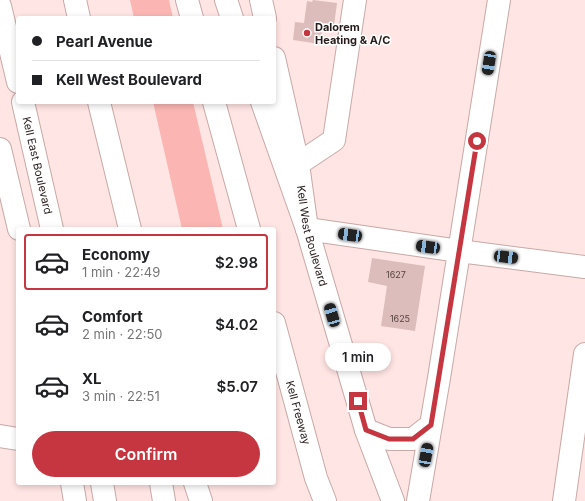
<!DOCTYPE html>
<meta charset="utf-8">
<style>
:root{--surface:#fff;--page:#f2f2f2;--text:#202124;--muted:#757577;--line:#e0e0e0;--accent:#c53640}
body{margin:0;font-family:Inter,sans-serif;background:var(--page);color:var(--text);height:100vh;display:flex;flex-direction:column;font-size:15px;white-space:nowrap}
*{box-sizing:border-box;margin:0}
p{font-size:13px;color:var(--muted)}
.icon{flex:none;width:22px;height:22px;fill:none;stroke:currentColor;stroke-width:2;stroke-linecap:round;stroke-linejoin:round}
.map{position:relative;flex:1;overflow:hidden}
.panel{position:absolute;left:16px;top:227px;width:260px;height:258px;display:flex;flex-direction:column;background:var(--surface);border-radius:4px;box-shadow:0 2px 6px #0003}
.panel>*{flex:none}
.banner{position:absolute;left:16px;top:16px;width:260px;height:88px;border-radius:4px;box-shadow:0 2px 6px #0003;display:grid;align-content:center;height:88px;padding:0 16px;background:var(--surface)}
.end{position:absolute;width:18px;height:18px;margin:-9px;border:5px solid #c53640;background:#fff;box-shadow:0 0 0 2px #fff}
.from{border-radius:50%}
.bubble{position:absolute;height:28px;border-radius:14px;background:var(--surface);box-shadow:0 2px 6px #0003;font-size:13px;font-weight:600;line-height:28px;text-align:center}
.car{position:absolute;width:12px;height:24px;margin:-12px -6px;border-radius:5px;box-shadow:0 0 3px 1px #0007;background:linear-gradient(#222 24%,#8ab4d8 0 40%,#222 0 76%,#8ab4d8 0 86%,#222 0)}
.banner b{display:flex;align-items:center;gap:14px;height:38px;font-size:15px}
.banner b+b{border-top:1px solid var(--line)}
.banner i{width:10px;height:10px;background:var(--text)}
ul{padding:7px 0 0;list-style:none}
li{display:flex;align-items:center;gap:12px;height:56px;margin:0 8px 6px;padding:0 8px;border:2px solid transparent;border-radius:4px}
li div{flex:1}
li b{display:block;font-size:15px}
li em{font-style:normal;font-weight:600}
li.on{border-color:var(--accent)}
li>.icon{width:36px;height:36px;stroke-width:1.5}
.cta{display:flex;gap:8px;margin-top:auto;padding:8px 16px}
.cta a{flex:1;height:46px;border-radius:24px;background:var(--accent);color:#fff;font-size:16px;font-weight:600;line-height:46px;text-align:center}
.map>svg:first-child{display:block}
.green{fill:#fbb6b3}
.building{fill:#dcbdbb}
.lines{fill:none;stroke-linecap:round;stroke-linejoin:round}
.minor-casing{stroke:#c7a9a7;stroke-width:24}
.major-casing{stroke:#c7a9a7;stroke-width:24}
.highway-casing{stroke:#c7a9a7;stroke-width:24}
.minor{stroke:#fff;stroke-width:22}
.major{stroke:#fff;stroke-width:22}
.highway{stroke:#fff;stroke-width:22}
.route{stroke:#c53640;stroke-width:5}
.poi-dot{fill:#c53640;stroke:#fff;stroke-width:1.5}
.labels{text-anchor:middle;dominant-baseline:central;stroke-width:3;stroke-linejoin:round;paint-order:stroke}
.number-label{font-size:9px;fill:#544442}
.poi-label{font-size:11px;font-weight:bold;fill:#261b1a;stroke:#fff;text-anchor:start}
.street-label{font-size:11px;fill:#261b1a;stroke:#fff}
</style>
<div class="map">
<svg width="585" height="501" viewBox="0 0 585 501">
<rect width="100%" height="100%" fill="#ffe5e3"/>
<path class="green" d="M130,0H169L173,18H134Z
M153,102H193L223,229H182Z"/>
<path class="building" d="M313,0L337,3L334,25L323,23L320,44L293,40L295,22L304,23L307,1L312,2Z
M372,258L425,266L415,331L381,326L387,286L368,282Z"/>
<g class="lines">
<defs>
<path id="minor" d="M0,149L19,229
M298,164L334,140L355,0
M307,229L459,251L585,267
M366,430L389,439H413L431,425
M0,436L18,439
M72,483L75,501
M418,501L439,378L499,0
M564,501L585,354"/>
<g id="major">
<path d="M261,0L265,18"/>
<path d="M0,6L18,82"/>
<path id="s1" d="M274,58L298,164L307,229L366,430L393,501"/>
<path id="s2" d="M23,102L52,229"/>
<path d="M102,483L105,501"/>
</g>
<g id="highway">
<path d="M75,0L79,18"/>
<path d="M187,0L192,18"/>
<path d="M226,0L232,18"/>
<path d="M99,102L130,229"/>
<path d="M214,102L249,229"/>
<path d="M262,102L307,229"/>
<path id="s3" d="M274,323L316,478L325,501"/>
<path d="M161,483L164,501"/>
<path d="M195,483L201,501"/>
</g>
</defs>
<use href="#minor" class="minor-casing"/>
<use href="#major" class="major-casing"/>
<use href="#highway" class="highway-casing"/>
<use href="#minor" class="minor"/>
<use href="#major" class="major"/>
<use href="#highway" class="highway"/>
</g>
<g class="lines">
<path class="route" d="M358,401L366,430L389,439H413L431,425L477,141"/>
</g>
<circle class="poi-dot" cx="307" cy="33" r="4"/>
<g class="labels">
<g class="number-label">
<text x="396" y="274">1627</text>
<text x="400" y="318">1625</text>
</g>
<g class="poi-label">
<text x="315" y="27">Dalorem<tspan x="315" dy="13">Heating &amp; A/C</tspan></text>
</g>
<g class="street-label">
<text stroke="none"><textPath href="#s2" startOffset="65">Kell East Boulevard</textPath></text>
<text stroke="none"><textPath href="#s1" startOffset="182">Kell West Boulevard</textPath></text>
<text stroke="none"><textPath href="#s3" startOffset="93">Kell Freeway</textPath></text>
</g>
</g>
</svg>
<i class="end from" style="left:477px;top:141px"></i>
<i class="end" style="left:358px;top:401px"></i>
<div class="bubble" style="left:325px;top:343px;width:66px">1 min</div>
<i class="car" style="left:489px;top:63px;rotate:189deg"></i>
<i class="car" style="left:350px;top:235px;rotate:278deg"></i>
<i class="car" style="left:428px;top:247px;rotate:278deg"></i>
<i class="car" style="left:506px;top:257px;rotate:97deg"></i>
<i class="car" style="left:332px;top:315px;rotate:344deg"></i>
<i class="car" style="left:426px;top:455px;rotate:10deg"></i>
<div class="banner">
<b><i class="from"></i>Pearl Avenue</b>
<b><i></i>Kell West Boulevard</b>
</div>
<section class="panel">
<ul>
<li class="on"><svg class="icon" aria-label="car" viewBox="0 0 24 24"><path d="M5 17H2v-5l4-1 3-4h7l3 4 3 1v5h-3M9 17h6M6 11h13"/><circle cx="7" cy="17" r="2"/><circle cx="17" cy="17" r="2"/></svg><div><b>Economy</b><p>1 min · 22:49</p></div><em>$2.98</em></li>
<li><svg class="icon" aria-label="car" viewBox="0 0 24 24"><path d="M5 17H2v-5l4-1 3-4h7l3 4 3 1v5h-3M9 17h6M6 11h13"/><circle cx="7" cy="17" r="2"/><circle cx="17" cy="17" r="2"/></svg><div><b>Comfort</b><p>2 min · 22:50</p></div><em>$4.02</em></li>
<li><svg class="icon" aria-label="car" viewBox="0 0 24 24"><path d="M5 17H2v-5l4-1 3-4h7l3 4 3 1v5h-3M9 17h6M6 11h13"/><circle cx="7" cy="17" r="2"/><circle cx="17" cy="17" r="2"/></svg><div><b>XL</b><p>3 min · 22:51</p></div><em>$5.07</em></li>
</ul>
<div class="cta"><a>Confirm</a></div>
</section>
</div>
